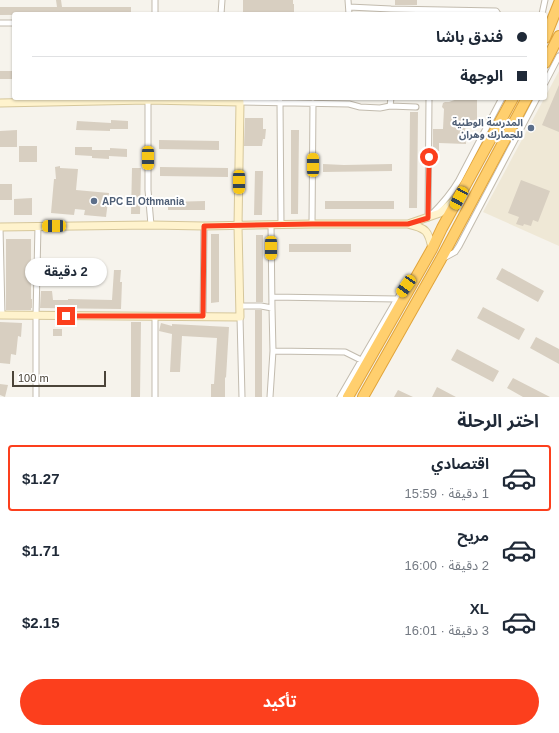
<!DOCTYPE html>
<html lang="ar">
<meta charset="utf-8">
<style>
:root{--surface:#fff;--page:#f6f6f7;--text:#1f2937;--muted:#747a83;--line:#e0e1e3;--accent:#fc3f1d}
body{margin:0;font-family:Arial,"Noto Sans Arabic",sans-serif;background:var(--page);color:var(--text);direction:rtl;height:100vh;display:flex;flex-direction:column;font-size:15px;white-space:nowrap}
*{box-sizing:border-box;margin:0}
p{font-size:13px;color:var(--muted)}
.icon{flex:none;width:22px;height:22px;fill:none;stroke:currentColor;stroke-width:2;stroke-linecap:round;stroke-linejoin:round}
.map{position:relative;height:397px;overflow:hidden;direction:ltr}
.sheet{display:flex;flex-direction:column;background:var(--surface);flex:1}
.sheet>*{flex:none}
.top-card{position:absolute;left:12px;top:12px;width:535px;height:88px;border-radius:4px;box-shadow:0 1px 3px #0004;direction:rtl;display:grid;align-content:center;height:88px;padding:0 20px;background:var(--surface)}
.scale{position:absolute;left:12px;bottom:10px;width:94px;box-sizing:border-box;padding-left:4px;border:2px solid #4b4439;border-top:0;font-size:11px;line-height:14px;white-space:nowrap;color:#4b4439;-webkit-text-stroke:3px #fff;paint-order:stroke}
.end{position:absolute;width:18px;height:18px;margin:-9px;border:5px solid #fc3f1d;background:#fff;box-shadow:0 0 0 2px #fff}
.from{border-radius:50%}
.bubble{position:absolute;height:28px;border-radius:14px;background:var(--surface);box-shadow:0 1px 3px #0004;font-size:13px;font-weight:700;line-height:28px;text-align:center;direction:rtl}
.car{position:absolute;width:12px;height:24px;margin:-12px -6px;border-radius:5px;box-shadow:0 0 3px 1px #0007;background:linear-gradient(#f5c518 24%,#345 0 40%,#f5c518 0 76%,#345 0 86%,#f5c518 0)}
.top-card b{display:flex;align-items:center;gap:14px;height:38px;font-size:15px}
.top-card b+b{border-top:1px solid var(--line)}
.top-card i{width:10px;height:10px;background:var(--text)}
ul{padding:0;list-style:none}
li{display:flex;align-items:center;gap:12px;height:66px;margin:0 8px 6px;padding:0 12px;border:2px solid transparent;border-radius:4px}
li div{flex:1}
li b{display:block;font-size:15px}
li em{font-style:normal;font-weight:700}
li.selected{border-color:var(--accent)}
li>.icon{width:36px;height:36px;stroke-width:1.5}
h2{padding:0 20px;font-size:18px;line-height:48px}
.action{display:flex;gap:8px;margin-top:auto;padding:8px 20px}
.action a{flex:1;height:46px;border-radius:24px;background:var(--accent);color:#fff;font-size:16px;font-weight:700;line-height:46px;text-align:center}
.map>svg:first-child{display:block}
.education{fill:#efe8d6}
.building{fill:#d8cfc1}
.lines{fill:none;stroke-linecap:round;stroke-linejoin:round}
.street-casing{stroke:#c2bbae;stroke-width:7}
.secondary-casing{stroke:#d6c79b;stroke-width:9}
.highway-casing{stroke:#e0a43c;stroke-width:12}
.street{stroke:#fff;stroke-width:5}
.secondary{stroke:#fff3cd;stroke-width:7}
.highway{stroke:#ffcf6e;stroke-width:10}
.route{stroke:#fc3f1d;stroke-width:5}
.service-dot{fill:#5c6f8a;stroke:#fff;stroke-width:1.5}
.labels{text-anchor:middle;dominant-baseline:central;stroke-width:4;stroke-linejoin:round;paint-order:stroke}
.service-label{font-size:10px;font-weight:bold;fill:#4e5e75;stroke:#fff;text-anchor:end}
</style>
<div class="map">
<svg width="559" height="397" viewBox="0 0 559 397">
<rect width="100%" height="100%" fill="#f6f3ec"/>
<path class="education" d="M559,71V246L483,212Z"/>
<path class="building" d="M56,0H61L62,7H131V14L0,15V7H57Z
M243,0H293V4H294V14H243Z
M395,0H417V5H395Z
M0,71H14V79H0Z
M559,85V132L542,125Z
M460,98H477V122L465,121L466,144L439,143V151L433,150V129H443L444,109L442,107L443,103L445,102H449Z
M410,112H418L417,208H409Z
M245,118H263V129H266L265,139H263L262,146H244Z
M111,120L128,121V129H110V131L76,130L77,121L111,123Z
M17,130V147H0V131Z
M291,130H299L298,214H291Z
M159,140L219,141V150L159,149Z
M19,146H37V162H19Z
M75,147H92V150H110V148L127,149V157L109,156V159L92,158V156L75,155Z
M323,164L344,165L392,164V171L323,172Z
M60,166V168L78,169L76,190L109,193L106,217L84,215L85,210L75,209L74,215L51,213L54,179H56L55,167Z
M160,167L228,168V177L160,176Z
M132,168H141L140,214H131Z
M255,171H263L262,215H254Z
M521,180L550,191L538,222L533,220L531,226L524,224L523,226L516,224L519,217L508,213Z
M0,184H12V200H0Z
M32,198V215H14V199Z
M205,201V210H168V202Z
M325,201H394V209H325Z
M211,234H219V302L211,303Z
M256,235H263V302H256Z
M6,239H31V299H32V308H31V310H6Z
M289,244H351V252H289Z
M502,268L544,291L538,302L496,279Z
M114,270H121L120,282H122L121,309L40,308L41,291H52L53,300H68V299L112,300Z
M483,307L525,329L519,340L477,318Z
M255,310H262V397H255Z
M0,322L22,323L21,337L18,336L16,355L11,354L10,364L0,363Z
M131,322H141L140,397H131Z
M161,323L172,326V324L229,327L226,378L225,377V397H211V384H214L217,338L182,336L180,372H170L172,334L159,331Z
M53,329H62V336H53Z
M536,337L559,349V364L530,348Z
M457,349L499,371L493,382L451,360Z
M513,378L550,397H523L507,388Z
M0,384L8,385L5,397L0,395Z
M437,387L456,397H432Z
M398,390L413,397H394Z"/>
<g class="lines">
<defs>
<path id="street" d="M155,0V14
M348,0L349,14
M349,7L391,9L496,11L498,14
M221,14L222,0
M542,14L545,0
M0,23H14
M545,83L559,56
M148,100V190L151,225
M240,102L349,104L360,107L380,108L390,106L416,107
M280,102L281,225
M390,106L391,98
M430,216C441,205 451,194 459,180L502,98
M428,218L429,98
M312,224L313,103
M0,227L2,315
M444,258L455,252L459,246L537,98
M272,297L397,299
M240,306H261L272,308L271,225
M155,316V397
M203,316L204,226
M240,317L242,397
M273,351L345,352L361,360
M36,397V316L38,226
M270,397L273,351L272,308
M340,397L397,299L406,285"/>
<path id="secondary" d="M0,103L148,100L240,102L238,226L240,317L0,315
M408,224L440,213L455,200
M0,227L151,225L204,226L312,224H408C426,228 429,231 432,249"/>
<path id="highway" d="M545,38L559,3
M545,63L559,36
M348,397L432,249L442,228L513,98
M363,397L441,259L527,98"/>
</defs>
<use href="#street" class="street-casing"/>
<use href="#secondary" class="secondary-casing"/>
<use href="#highway" class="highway-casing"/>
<use href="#street" class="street"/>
<use href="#secondary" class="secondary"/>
<use href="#highway" class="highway"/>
</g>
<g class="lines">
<path class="route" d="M66,316H203L204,226L312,224H408L428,218L429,157"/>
</g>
<g class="service-dot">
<circle cx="531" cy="128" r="4"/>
<circle cx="94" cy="201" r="4"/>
</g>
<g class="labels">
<g class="service-label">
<text x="523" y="122">المدرسة الوطنية<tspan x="523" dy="12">للجمارك وهران</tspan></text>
<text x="102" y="201" text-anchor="start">APC El Othmania</text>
</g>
</g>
</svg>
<div class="scale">100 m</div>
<i class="end from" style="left:429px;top:157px"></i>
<i class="end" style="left:66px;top:316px"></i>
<div class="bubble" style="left:25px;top:258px;width:82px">2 دقيقة</div>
<i class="car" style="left:148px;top:158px;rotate:180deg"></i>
<i class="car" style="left:313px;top:165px;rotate:0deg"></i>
<i class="car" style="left:239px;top:182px;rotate:180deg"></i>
<i class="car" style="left:459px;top:198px;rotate:209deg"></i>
<i class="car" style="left:54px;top:226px;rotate:269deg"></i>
<i class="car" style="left:271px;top:248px;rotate:180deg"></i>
<i class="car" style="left:406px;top:286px;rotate:215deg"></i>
<div class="top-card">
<b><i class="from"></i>فندق باشا</b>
<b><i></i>الوجهة</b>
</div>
</div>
<section class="sheet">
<h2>اختر الرحلة</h2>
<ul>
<li class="selected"><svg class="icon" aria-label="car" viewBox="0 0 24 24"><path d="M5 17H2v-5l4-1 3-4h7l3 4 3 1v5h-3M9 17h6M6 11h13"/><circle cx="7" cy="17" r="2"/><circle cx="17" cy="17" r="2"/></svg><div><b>اقتصادي</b><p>1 دقيقة · 15:59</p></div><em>$1.27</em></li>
<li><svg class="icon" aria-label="car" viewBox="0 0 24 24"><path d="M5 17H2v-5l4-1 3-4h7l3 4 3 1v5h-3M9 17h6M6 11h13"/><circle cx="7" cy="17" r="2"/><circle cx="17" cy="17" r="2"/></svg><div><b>مريح</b><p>2 دقيقة · 16:00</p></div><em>$1.71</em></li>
<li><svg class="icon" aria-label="car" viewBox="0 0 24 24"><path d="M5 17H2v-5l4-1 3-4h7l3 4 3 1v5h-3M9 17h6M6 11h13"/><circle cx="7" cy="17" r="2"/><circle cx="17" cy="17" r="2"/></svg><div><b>XL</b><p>3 دقيقة · 16:01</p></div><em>$2.15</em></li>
</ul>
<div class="action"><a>تأكيد</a></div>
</section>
